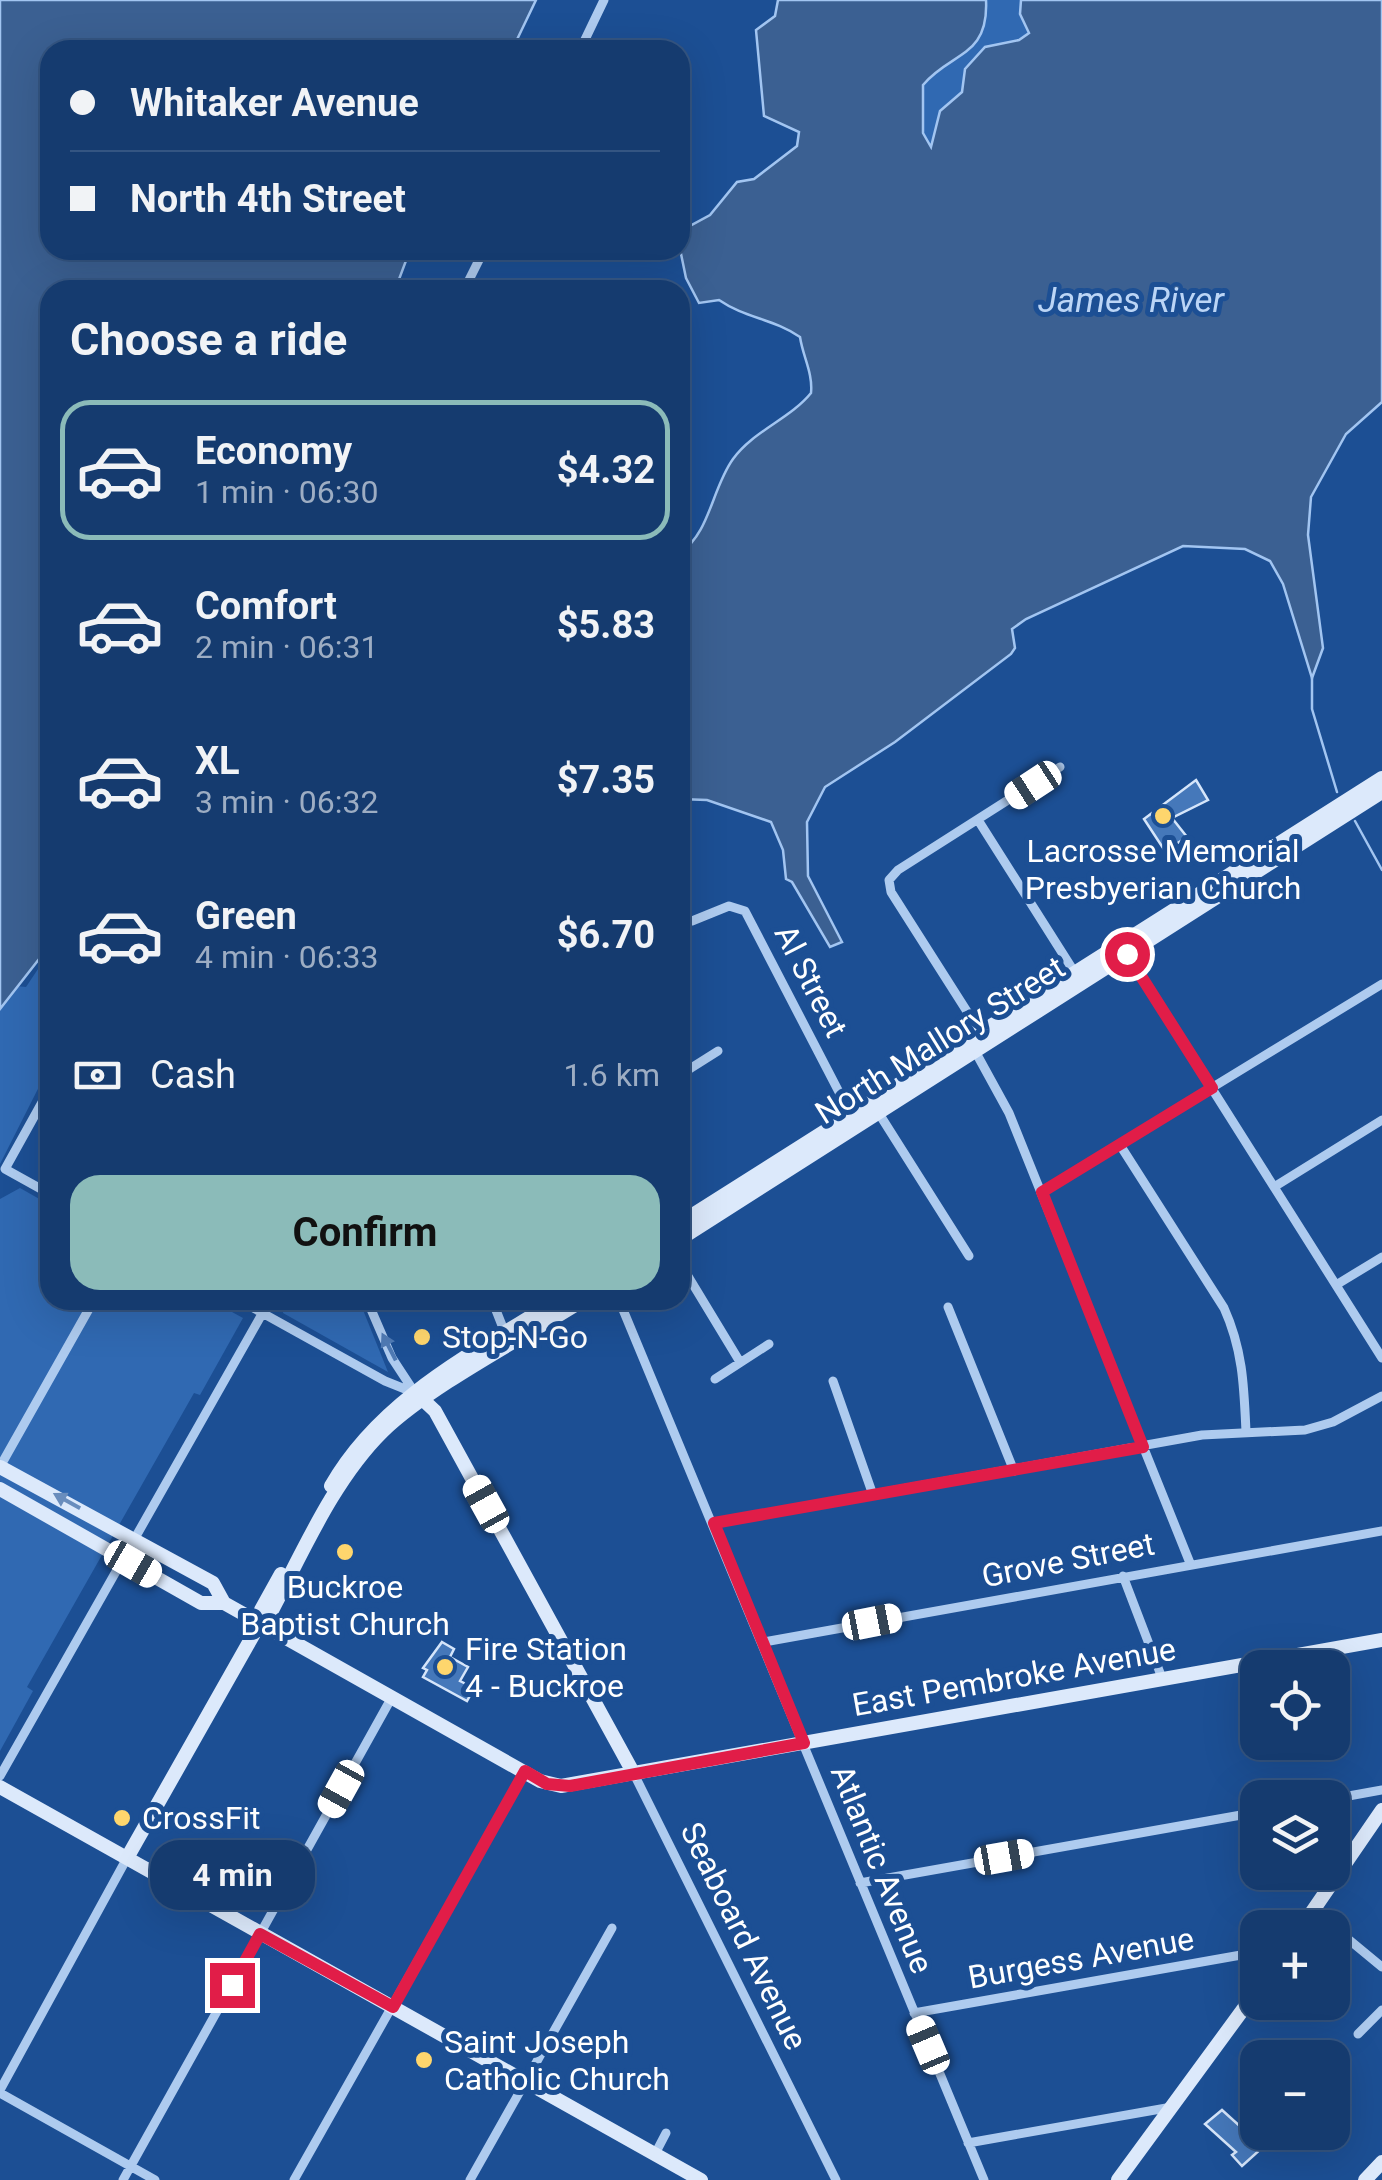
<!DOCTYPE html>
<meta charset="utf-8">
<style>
:root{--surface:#153b6f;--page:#1e4274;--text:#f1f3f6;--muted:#9dadc3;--line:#345582;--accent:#8bbbb9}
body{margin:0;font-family:Roboto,sans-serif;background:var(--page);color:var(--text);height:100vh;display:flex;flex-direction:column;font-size:38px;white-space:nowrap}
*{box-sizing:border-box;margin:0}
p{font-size:32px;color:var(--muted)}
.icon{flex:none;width:55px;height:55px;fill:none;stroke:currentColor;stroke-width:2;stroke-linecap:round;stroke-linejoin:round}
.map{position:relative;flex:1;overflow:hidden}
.details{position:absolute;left:40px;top:280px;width:650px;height:1030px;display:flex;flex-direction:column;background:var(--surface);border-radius:30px;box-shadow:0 10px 40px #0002,0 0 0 2px var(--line)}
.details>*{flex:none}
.banner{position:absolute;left:40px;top:40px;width:650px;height:220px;border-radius:30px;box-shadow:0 10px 40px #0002,0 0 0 2px var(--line);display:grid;align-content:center;height:220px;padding:0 30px;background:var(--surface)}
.fabs{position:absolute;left:1240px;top:1650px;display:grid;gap:20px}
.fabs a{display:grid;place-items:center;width:110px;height:110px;border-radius:20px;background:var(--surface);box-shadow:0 10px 40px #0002,0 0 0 2px var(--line);font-size:50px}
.end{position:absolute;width:45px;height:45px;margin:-22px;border:12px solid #e11d48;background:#fff;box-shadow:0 0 0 5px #fff}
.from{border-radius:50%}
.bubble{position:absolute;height:70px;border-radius:30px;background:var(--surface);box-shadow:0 10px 40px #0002,0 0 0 2px var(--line);font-size:32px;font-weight:700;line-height:70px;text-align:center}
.car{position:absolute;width:30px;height:60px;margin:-30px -15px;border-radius:12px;box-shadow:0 0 8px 2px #0007;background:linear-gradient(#fff 24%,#345 0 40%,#fff 0 76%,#345 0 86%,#fff 0)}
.banner b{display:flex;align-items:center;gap:35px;height:95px;font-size:38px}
.banner b+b{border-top:2px solid var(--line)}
.banner i{width:25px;height:25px;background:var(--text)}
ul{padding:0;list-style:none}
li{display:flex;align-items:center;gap:30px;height:140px;margin:0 20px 15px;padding:0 10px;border:5px solid transparent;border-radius:30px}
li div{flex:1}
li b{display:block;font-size:38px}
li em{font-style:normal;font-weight:700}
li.on{border-color:var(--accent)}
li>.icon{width:90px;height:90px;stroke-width:1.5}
h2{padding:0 30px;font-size:45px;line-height:120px}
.pay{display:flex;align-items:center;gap:25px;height:110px;padding:0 30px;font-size:38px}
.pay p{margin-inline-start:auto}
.cta{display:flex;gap:20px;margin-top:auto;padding:20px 30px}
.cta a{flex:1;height:115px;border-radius:30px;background:var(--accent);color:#111;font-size:40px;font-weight:700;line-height:115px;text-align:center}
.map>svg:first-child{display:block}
.green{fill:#3069b2}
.water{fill:#3b6092;stroke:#a2c5f1;stroke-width:2.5}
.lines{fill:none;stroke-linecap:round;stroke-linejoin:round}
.stream{stroke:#a2c5f1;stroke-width:2.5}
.building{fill:#4578ba;stroke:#d5e5fa;stroke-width:2.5}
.street{stroke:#aecbef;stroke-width:9}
.secondary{stroke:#dce9fb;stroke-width:14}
.oneway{fill:#4f7ab4}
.oneway2{fill:#698dbd}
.route{stroke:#e11d48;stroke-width:12}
.poi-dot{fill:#fed66d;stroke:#1c4f94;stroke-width:4}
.labels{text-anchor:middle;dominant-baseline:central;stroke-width:10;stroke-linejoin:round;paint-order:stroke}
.poi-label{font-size:32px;fill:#fff;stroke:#1c4f94;text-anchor:start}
.street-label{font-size:32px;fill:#fff;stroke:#1c4f94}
.water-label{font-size:35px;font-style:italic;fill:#bbd5f6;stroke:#1c4f94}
</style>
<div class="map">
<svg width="1382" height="2180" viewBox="0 0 1382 2180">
<rect width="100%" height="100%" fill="#1c4f94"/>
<path class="green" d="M986,0H1021L1020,14L1029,33L1019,40L985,47L962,92L940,111L931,148L923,133V84C945,59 986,40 986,0Z
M50,951V1065L0,1164V998L6,985L26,987Z
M20,1188L50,1205V1300H210L243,1318L200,1395L194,1393L27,1687L33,1691L0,1751V1199Z
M291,1300H359L388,1372L283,1313L284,1304Z"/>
<path class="water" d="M0,0H536L512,50H50V250H410L395,290H50V945L0,1009Z
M778,0H986C989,58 950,52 923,85V133L931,147L940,111L962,92L965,69L985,47L1019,40L1029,33L1020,14L1021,0H1382V402L1346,434L1311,497L1308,535L1323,648L1312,678L1283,584L1270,561L1245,549L1183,546L1026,619L1012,629L1015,648L1011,654L895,742L825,787L807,822L808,876L842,942L830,947L792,882L786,879L783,850L771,822L707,800L680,799V553C710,533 712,488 733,459C753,431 790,419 811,393C813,373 803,357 800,337C774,319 745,318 719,300L699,303L686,278L680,249L690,226L710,215L737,182L754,179L797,146L799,132L764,116L756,30L775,16Z"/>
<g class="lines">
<path class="stream" d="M1312,678V709L1337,792
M1355,821L1382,870"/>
</g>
<path class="building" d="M1196,780L1208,800L1172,818L1187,837L1165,851L1144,819Z
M442,1642L454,1649L450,1657L468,1667L460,1681L474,1688L467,1701L423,1677L427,1670L423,1668Z
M1222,2110L1263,2147L1242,2166L1232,2155L1236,2152L1205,2124Z"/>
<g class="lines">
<path class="street" d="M580,50L604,0
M464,290L484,250
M978,820L1075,973
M692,921L729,906L745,911L853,1119
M1125,951L1382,1358
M982,1035L891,892L889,880L898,870L1060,767
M975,1051L1009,1113L1190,1563
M680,1075L718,1051
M50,1088L5,1169L50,1194
M878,1112L969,1256
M1120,1145L1224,1308C1243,1350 1244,1387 1246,1432
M1274,1187L1382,1120
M1041,1192L1382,984
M680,1263L740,1362
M1336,1285L1382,1257
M239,1300L385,1381L415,1393
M367,1300L392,1358L413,1390
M492,1300L505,1333
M619,1300L984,2180
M948,1307L1014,1471
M715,1379L769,1344
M833,1381L873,1495
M1,1465L94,1300
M713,1523L1202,1435L1305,1430L1333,1422L1382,1396
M1123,1576L1162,1678
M764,1642L1382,1531
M634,1774L836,2180
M0,1776L270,1300
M1332,1799L1382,1790
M860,1883L1258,1812
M1313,1910L1382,1967
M914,2013L1258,1952
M1358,2034L1382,2010
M0,2090L127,1858
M0,2093L155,2180
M968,2143L1172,2107
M655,2154L666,2133
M123,2180L392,1697
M294,2180L525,1771
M470,2180L612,1928"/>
<path class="secondary" d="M680,1223L1382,778
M680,1239L1382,792
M419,1396L435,1411L634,1774
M0,1467L213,1583L224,1603
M331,1486C381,1398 475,1352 558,1300
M0,1489L201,1603H224L540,1781L561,1786L1382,1640
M260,1623L261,1610L281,1574
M0,1787L701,2180
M127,1858L260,1623L270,1614C302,1554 333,1480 383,1431C431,1385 525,1337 583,1300
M1301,1928L1382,1810
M1118,2180L1258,1989
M1365,2180L1382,2162"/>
</g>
<defs><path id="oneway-solid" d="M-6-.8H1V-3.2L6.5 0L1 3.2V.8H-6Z" transform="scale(2.5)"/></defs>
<use class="oneway" href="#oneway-solid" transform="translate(389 1347) rotate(-117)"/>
<use class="oneway2" href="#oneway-solid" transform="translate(67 1501) rotate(-151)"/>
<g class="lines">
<path class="route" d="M232,1985L260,1934L393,2007L525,1771L547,1784L570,1786L804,1743L714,1523L1143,1447L1042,1192L1212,1088L1127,954"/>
</g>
<g class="poi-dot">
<circle cx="1163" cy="816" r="10"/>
<circle cx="422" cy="1337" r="10"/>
<circle cx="345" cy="1552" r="10"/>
<circle cx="445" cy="1667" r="10"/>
<circle cx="122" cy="1818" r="10"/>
<circle cx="424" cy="2060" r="10"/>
</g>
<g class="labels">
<g class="poi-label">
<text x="1163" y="851" text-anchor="middle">Lacrosse Memorial<tspan x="1163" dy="37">Presbyerian Church</tspan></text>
<text x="442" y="1337">Stop-N-Go</text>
<text x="345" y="1587" text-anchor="middle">Buckroe<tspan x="345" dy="37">Baptist Church</tspan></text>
<text x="465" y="1649">Fire Station<tspan x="465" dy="37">4 - Buckroe</tspan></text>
<text x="142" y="1818">CrossFit</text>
<text x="444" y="2042">Saint Joseph<tspan x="444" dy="37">Catholic Church</tspan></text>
</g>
<g class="street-label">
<text transform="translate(811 981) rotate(63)">Al Street</text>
<text transform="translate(940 1040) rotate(-32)">North Mallory Street</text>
<text transform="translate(1068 1560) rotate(-11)">Grove Street</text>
<text transform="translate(1014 1677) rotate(-10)">East Pembroke Avenue</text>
<text transform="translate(882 1869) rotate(68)">Atlantic Avenue</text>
<text transform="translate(744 1936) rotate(64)">Seaboard Avenue</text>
<text transform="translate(1081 1958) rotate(-10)">Burgess Avenue</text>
</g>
<g class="water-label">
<text x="1131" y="300">James River</text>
</g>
</g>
</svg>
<div class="fabs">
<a><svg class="icon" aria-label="locate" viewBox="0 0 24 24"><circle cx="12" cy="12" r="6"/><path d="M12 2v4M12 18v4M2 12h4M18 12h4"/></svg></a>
<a><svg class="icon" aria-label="layers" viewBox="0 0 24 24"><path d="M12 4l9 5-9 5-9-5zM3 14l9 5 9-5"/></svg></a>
<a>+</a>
<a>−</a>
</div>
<i class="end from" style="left:1127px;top:954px"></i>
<i class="end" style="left:232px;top:1985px"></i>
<div class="bubble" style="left:150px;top:1840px;width:165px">4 min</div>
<i class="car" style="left:1033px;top:785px;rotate:237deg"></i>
<i class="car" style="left:486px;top:1504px;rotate:331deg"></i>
<i class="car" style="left:133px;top:1564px;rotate:120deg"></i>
<i class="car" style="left:872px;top:1622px;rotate:79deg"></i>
<i class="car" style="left:341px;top:1789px;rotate:209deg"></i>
<i class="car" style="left:1004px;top:1857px;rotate:80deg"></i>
<i class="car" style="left:928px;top:2045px;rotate:337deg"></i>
<div class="banner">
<b><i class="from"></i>Whitaker Avenue</b>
<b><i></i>North 4th Street</b>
</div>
<section class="details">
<h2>Choose a ride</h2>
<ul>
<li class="on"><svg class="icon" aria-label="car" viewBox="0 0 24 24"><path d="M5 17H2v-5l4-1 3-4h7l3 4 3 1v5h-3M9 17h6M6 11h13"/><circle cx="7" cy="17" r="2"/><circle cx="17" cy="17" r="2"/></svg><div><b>Economy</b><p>1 min · 06:30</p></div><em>$4.32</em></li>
<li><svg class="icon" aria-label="car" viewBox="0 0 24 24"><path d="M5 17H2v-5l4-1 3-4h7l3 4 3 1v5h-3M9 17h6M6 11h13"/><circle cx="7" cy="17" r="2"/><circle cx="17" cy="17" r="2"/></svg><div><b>Comfort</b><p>2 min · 06:31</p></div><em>$5.83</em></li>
<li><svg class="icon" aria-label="car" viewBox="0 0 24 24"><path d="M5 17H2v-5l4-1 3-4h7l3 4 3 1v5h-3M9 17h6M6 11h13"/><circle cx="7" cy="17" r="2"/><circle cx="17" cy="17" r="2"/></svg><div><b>XL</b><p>3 min · 06:32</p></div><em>$7.35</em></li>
<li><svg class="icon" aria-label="car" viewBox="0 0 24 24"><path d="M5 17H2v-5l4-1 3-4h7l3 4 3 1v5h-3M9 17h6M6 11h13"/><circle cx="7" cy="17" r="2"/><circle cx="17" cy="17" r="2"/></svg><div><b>Green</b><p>4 min · 06:33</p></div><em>$6.70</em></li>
</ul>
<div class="pay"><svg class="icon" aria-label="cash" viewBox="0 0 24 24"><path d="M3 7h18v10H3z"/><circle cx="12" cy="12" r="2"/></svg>Cash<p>1.6 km</p></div>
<div class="cta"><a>Confirm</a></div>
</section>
</div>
